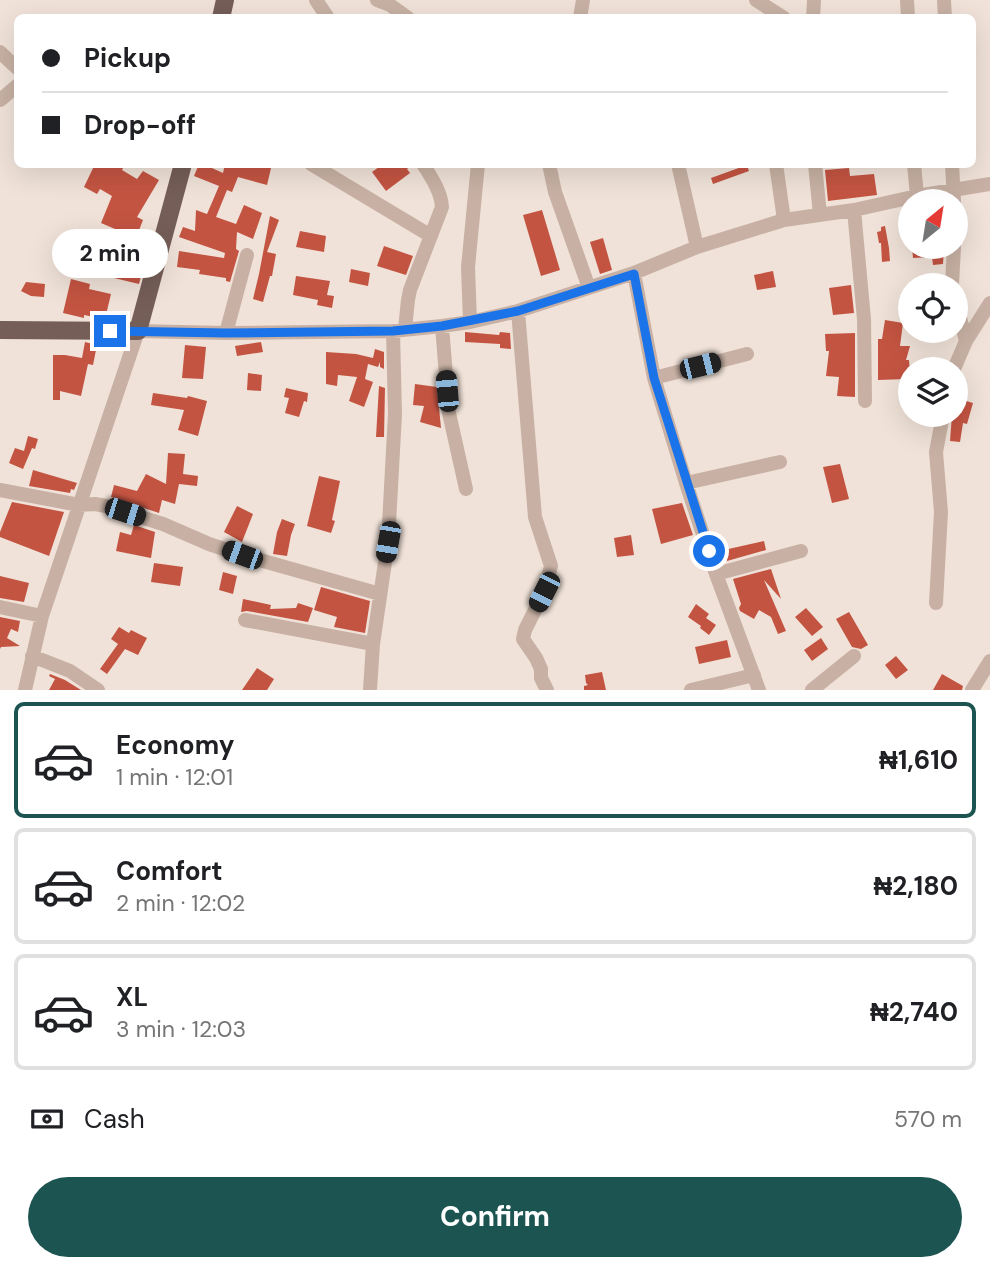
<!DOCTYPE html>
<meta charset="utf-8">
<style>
:root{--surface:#fff;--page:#f2f2f2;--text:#202124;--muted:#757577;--line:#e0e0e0;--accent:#1c5452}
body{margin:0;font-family:"DM Sans",sans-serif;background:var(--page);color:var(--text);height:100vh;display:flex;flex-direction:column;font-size:26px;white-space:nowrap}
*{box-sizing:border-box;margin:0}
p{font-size:23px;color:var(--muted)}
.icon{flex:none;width:38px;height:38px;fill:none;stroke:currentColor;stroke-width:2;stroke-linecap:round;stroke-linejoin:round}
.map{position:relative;height:690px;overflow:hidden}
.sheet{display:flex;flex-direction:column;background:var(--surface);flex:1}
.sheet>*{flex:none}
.top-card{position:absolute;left:14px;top:14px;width:962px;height:154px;border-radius:10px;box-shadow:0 7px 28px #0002;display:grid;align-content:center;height:154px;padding:0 28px;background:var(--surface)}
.needle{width:46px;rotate:30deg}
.tools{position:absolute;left:898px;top:189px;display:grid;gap:14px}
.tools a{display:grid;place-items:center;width:70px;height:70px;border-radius:50%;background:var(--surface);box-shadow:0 7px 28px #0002;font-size:35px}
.end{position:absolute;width:32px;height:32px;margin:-16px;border:9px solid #1a73e8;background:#fff;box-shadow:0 0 0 4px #fff}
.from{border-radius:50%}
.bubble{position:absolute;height:49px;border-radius:24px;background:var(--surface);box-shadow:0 7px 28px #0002;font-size:23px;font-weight:700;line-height:49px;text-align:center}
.car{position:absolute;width:21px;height:42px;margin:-21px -10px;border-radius:9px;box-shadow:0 0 5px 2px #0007;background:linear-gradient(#222 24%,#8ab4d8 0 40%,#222 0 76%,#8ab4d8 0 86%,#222 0)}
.top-card b{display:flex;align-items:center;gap:24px;height:66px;font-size:26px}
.top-card b+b{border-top:2px solid var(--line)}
.top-card i{width:18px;height:18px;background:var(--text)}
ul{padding:12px 0 0;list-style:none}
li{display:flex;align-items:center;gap:21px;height:116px;margin:0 14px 10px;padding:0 14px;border:4px solid var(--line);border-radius:10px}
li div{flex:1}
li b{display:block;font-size:26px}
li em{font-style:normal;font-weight:700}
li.on{border-color:var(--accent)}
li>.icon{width:63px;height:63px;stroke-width:1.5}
.pay{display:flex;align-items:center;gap:18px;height:77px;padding:0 28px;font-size:26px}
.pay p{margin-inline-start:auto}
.primary-button{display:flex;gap:14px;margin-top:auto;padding:14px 28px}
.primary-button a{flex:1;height:80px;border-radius:42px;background:var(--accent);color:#fff;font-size:28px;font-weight:700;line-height:80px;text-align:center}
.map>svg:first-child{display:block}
.building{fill:#c45442}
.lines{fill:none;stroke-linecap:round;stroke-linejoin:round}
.minor{stroke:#c8b1a4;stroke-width:14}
.major{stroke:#755e57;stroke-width:18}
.route{stroke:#1a73e8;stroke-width:9}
</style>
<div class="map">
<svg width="990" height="690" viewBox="0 0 990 690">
<rect width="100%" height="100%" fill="#f0e2d8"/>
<path class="building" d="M95,164H125L122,170L137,179L143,171L159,180L137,217L143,220L136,238L101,223L112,196L100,189L97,194L84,187Z
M199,164H203L223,173L225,164H272L267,185L238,177L232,192L227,190L216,217L236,224L244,205L262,213L253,239L237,232L236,249L239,251L230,282L226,281V278L199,274L200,270L177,267L179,251L224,258L225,253L179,237L183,227L195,231L196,210L207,214L219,186L194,176Z
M383,164H413L407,169L410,173L386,191L372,172Z
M747,165L749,171L713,184L711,178Z
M849,168L850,176L874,174L877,195L828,201L825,170Z
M542,210L560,270L541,276L523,215Z
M270,216L279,220L267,252L276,254L272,276H270L263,302L253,299L259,274Z
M885,226L889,248L890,261L882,262L881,243H879L877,232L881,231V227Z
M300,231L326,236L324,252L296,247Z
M603,238L612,270L600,274L590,242Z
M106,244L148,250L139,284L89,272L92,262L103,265Z
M384,246L413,256L406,275L377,266Z
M912,247H944L943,264L933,265L932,257L913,258Z
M351,269L370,273L368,286L349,282Z
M773,271L776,287L757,290L754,275Z
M296,276L330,281L327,295L334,296L332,308L317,305L318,300L293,295Z
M71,279L90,284L89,289L111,294L105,319L84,315V318L63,313Z
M26,282L45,284L44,297L31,296L21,291Z
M851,285L854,313L833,315L829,288Z
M885,320L903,323L900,346H910L906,360H909L910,373L907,379L878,380V339H882Z
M465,332L499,335L500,332L510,333L511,349L500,348V344L465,342Z
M855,333V397L837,396L839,377L826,376L829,351H826L825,334Z
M85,342L97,345L93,365L88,364L81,396L60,391V400H53V355H65L82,358Z
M261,342L263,352L237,356L235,346Z
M185,345L206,347L203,379L182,378Z
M375,349L384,352V369L380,367V362L378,367L368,364L365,379L373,382L364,407L349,401L357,377L338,375L337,386L326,384V352L356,354L373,358Z
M248,373L262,375L261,391L247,390Z
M415,384L437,387L441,428L420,422L424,406L413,405Z
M379,386L385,388L384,437H376Z
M286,388L308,393L307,402L304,401L299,417L285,413L289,398L284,397Z
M153,393L187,398L188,396L207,401L198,436L178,430L184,410L151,405Z
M956,398L973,403L967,424L963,423L960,442L950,441L952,415H956Z
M28,436L38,439L35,449L32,448L23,469L9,463L15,448L24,451Z
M168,453L185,454L183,474L198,476L197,486L179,484L175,504L162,500L159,513L111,497L114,485L137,491L146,474L166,484Z
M840,464L849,499L832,503L823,467Z
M33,470L77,483L74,490L71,489L70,493L29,486Z
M319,476L340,481L332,520L335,521L331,533L307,526Z
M12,502L64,512L49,556L0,537V532Z
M682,503L693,535L661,544L652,509Z
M237,506L253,514L242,542L224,532Z
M282,519L295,524L291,535L287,556L273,554L277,532Z
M134,525L155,532L151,558L116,551L120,532L131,535Z
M631,535L634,555L617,557L614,538Z
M764,541L766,550L727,561L724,550Z
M154,563L183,567L180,586L151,582Z
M771,569L781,599L764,580L786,631L778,634L771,617L759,610L754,619L740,611L739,608L741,604L733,579Z
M223,572L237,576L233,594L219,590Z
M0,576L29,583L24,602L0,598Z
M321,587L370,601L365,633L334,627L337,617L314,610Z
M243,599L271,605L270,609L296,608L298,603L313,608L308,622L247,611L241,612Z
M696,604L709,614L706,618L716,625L709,635L700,628L701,626L688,617Z
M806,608L823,627L812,636L795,617Z
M849,612L868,645L861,649L852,647L836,619Z
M0,617L20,621L18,632L11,629L7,638L20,646L1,647L0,649Z
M119,627L129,633L131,630L147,638L138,655L125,649L107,674L100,669L118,644L111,639Z
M821,638L828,649L812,661L804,650Z
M727,640L731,657L699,664L695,647Z
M896,656L908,670L896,679L885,665Z
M257,668L274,679L267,690H242Z
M602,672L606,690H584V686L588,685L586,683L585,675Z
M50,674L65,680L81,690H49L55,679L49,676Z
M942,674L963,686L962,690H933Z"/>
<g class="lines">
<path class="minor" d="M316,0L328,18
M377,0L390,5L408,18
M756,0L784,18
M907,0L908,18
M944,0L945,18
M580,18L583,0
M813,18L814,0
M0,52L18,69
M0,100L18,85
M311,164L431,236
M549,164L555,192L589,288
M678,164L697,247
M776,164L784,220
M815,164L820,215
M914,164L917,196
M952,164L954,201
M854,210L864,319L865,401
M634,273L654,378L686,483L716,574L759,690
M952,285L954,247
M956,302L966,341
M518,311L535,517L551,566L544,592L525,630L523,639L536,658L541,669V678L547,690
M470,322L468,267L478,164
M442,326L449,413L466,489
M405,329L408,300L410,290L442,207C441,191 431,177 423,164
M226,333L247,255
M954,369L966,341L990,303
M654,378L747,354
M686,483L780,462
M0,490L79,505L95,504L106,506L163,524L209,544L242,555L380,594
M716,574L801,551
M936,603L941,512L936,452L943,415
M0,607L42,616
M245,620L373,644
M32,656L70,671L98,690
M25,690L42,616L138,331L226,333L393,331L442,326L470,322L518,311L634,273L697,247L784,220L854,210L917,196L990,184
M370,690L373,644L388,542L395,414L393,331
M691,690L754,675
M812,690L854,656
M972,690L990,661"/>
<path class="major" d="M221,18L225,0
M0,330L138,331L183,164"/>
</g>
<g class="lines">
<path class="route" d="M110,331L226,333L393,331L442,326L518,311L634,274L654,378L709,551"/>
</g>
</svg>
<div class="tools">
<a><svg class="needle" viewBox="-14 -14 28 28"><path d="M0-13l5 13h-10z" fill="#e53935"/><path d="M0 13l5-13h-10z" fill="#757577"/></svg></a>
<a><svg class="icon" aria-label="locate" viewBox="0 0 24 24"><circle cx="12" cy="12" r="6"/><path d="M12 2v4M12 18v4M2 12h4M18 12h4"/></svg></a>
<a><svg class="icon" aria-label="layers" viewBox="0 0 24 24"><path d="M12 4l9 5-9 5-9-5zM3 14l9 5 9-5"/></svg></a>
</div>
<i class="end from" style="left:709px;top:551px"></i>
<i class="end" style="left:110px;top:331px"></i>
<div class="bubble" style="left:52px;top:229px;width:116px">2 min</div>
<i class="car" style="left:700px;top:366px;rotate:76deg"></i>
<i class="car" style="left:447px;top:391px;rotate:355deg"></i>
<i class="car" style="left:125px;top:512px;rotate:108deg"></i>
<i class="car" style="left:388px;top:542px;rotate:190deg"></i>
<i class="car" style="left:242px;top:555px;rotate:290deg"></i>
<i class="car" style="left:544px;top:592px;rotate:207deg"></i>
<div class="top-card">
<b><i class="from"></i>Pickup</b>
<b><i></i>Drop-off</b>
</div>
</div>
<section class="sheet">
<ul>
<li class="on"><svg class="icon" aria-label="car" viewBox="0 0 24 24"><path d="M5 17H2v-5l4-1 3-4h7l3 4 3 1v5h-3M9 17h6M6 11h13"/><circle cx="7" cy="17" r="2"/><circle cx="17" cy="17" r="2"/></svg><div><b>Economy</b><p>1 min · 12:01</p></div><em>₦1,610</em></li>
<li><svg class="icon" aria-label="car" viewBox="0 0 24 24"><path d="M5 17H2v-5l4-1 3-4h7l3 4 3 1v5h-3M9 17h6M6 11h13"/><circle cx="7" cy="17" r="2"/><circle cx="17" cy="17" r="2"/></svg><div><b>Comfort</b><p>2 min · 12:02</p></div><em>₦2,180</em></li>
<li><svg class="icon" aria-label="car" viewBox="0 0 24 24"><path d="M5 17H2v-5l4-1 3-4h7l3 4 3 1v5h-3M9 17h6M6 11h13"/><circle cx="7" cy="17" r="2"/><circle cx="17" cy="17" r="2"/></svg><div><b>XL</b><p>3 min · 12:03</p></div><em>₦2,740</em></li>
</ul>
<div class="pay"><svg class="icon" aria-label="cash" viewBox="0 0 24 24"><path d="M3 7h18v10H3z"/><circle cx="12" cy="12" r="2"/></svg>Cash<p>570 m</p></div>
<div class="primary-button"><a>Confirm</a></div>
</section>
